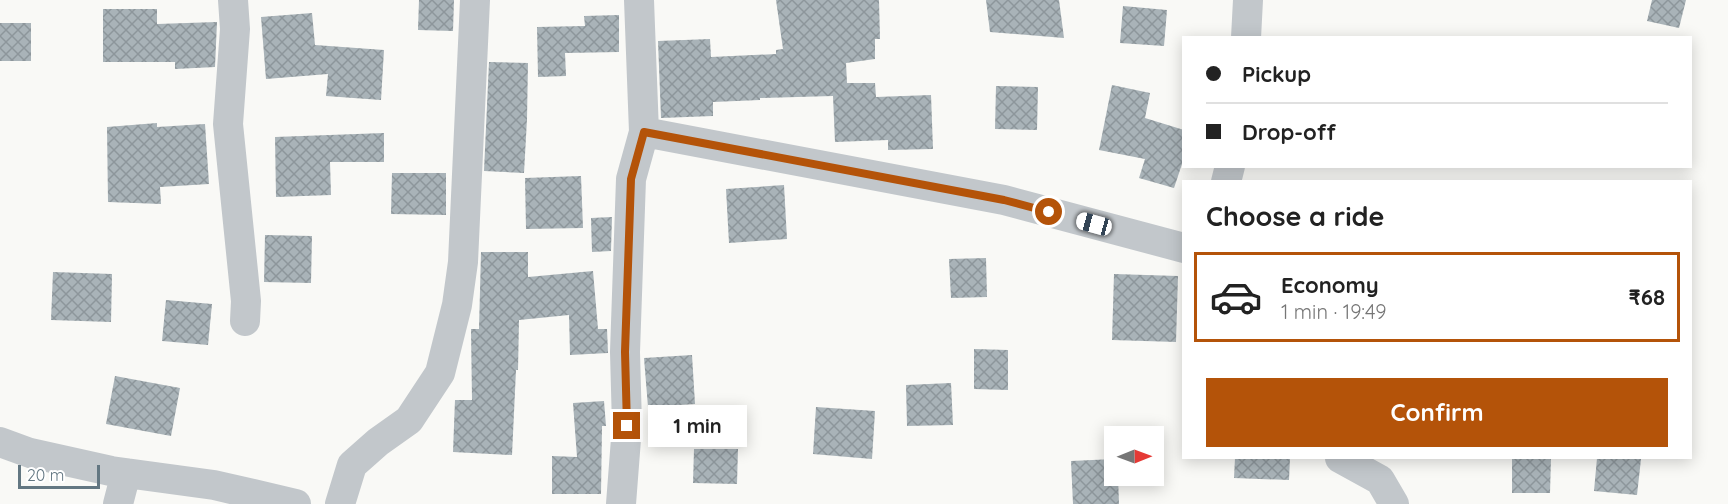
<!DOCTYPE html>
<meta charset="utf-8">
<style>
:root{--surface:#fff;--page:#f6f6f6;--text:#222;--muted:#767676;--line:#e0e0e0;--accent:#b45309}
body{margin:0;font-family:Quicksand,sans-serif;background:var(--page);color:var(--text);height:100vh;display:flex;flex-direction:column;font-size:22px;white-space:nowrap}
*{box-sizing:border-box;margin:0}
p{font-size:20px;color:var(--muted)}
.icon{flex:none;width:33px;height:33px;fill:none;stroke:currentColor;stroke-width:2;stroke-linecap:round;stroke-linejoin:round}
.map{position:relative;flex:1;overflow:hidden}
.panel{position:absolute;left:1182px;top:180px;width:510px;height:279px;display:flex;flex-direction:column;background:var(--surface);border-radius:0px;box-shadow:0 3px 15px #0003}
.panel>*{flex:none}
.top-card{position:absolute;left:1182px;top:36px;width:510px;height:132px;border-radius:0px;box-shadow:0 3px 15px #0003;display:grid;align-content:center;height:132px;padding:0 24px;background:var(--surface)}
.needle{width:39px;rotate:89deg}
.tools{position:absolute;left:1104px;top:426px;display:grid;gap:12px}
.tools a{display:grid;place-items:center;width:60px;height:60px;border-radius:0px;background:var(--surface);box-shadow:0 3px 15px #0003;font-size:30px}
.scale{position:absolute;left:18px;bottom:15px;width:82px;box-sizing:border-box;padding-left:6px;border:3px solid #637782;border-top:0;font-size:16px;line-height:21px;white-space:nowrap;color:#637782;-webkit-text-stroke:4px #fff;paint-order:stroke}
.end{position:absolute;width:27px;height:27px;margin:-14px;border:8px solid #b45309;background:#fff;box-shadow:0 0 0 3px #fff}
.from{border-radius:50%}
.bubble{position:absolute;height:42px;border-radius:0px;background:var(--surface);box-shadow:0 3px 15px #0003;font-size:20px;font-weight:700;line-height:42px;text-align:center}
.car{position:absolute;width:18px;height:36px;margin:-18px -9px;border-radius:8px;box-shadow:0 0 4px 2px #0007;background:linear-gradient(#fff 24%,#345 0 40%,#fff 0 76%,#345 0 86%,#fff 0)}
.top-card b{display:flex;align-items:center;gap:21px;height:57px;font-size:22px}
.top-card b+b{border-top:2px solid var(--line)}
.top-card i{width:15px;height:15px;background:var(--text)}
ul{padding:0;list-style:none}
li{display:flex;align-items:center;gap:18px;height:90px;margin:0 12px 9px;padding:0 12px;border:3px solid transparent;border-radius:0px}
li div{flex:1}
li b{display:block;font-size:22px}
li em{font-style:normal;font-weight:700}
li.on{border-color:var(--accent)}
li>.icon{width:54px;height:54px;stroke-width:1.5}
h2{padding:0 24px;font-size:27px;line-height:72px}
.action{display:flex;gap:12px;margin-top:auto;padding:12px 24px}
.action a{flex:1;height:69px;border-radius:0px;background:var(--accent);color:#fff;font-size:24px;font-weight:700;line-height:69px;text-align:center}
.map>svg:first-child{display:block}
.building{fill:url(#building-cross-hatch)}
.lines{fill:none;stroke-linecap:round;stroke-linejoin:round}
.street{stroke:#c2c7cb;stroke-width:30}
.route{stroke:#b45309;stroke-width:8}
</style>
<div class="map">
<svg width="1728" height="504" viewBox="0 0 1728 504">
<defs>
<pattern id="building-cross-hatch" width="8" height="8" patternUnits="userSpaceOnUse" patternTransform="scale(1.5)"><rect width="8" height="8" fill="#a9b3b8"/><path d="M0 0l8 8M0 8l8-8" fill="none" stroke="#8d969b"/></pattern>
</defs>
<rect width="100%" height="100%" fill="#f9f9f6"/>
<path class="building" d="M419,0H454L453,31L418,30Z
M776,0H879L880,39H875V59L846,63L847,83H875L876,97L931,95L933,149L888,150V140L835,142L833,96L760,98V100L713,102V116L661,118L658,41L710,39L711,57L776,54V50L783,49Z
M986,0H1059L1064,38L990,32Z
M1652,0H1686L1679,28L1647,21Z
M1123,6L1167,10L1164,46L1120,43Z
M103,9H157V24L217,22L215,67L175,69V62H103Z
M312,13L315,45L384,50L381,100L326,96L328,74L266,79L261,17Z
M619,15V52L565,53L566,76L538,77L537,27L585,26L584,16Z
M0,23H31V61H0Z
M489,62L528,63L527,119L524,173L484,171Z
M1112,85L1150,93L1145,118L1184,130V158L1174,188L1139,178L1145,159L1099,150Z
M996,86L1038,87L1037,130L995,129Z
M157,123V127L205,124L209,184L160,187L161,204L108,202L107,127Z
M384,133V162H330L331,195L276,197L275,137Z
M392,173H446V215L391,214Z
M581,176L583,228L526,229L525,178Z
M784,185L787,239L729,243L726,189Z
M612,217L611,251L592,252L591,218Z
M265,235L312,236L311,283L264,282Z
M481,252H528V277L593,271L598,329H607L608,353L570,355L569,315L519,320L518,370H516L512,455L453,452L455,400H472L471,329H479Z
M986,258L987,297L951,298L949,259Z
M53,272L112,274L111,322L51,320Z
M1114,274L1178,276L1176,342L1112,340Z
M166,300L212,304L208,345L162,341Z
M974,349L1008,350V390L974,389Z
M692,355L695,404L648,407L644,358Z
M115,376L180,388L171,436L106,424Z
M951,383L953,425L907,426L906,385Z
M604,401L606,426H602L601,494H552V456L577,457L573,403Z
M816,407L875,411L872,459L813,454Z
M694,449H738L737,484L693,483Z
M1235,458H1290L1289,480L1234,478Z
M1512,458H1551L1550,493H1512Z
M1597,458L1641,459L1637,495L1594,491Z
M1114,459V476H1118L1119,504H1073L1071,461Z"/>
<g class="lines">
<path class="street" d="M233,0L235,29L228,124L246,301L245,321
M1246,38L1248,0
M644,132L1004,200L1184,248
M1226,182L1230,166
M0,442L30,453L111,471L214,485L296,504
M1340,458L1380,480L1394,504
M118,504L126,473
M340,504L352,465L378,442L409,420L440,373L457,305L463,262L475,0
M621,504L627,426L625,352L631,179L644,132L639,0"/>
</g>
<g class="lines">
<path class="route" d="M627,426L625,352L631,179L644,132L1004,200L1049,212"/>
</g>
</svg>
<div class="tools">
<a><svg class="needle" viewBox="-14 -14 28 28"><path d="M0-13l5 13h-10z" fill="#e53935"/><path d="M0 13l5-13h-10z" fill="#767676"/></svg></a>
</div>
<div class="scale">20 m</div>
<i class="end from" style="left:1049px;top:212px"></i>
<i class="end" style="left:627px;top:426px"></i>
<div class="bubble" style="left:648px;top:405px;width:99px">1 min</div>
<i class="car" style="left:1094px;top:224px;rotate:285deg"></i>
<div class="top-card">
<b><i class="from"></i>Pickup</b>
<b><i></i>Drop-off</b>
</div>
<section class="panel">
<h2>Choose a ride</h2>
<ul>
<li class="on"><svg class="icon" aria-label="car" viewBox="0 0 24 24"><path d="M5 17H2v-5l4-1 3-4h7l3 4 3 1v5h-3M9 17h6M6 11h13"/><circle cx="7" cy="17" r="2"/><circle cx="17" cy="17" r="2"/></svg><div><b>Economy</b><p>1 min · 19:49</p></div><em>₹68</em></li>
</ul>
<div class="action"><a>Confirm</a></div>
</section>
</div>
